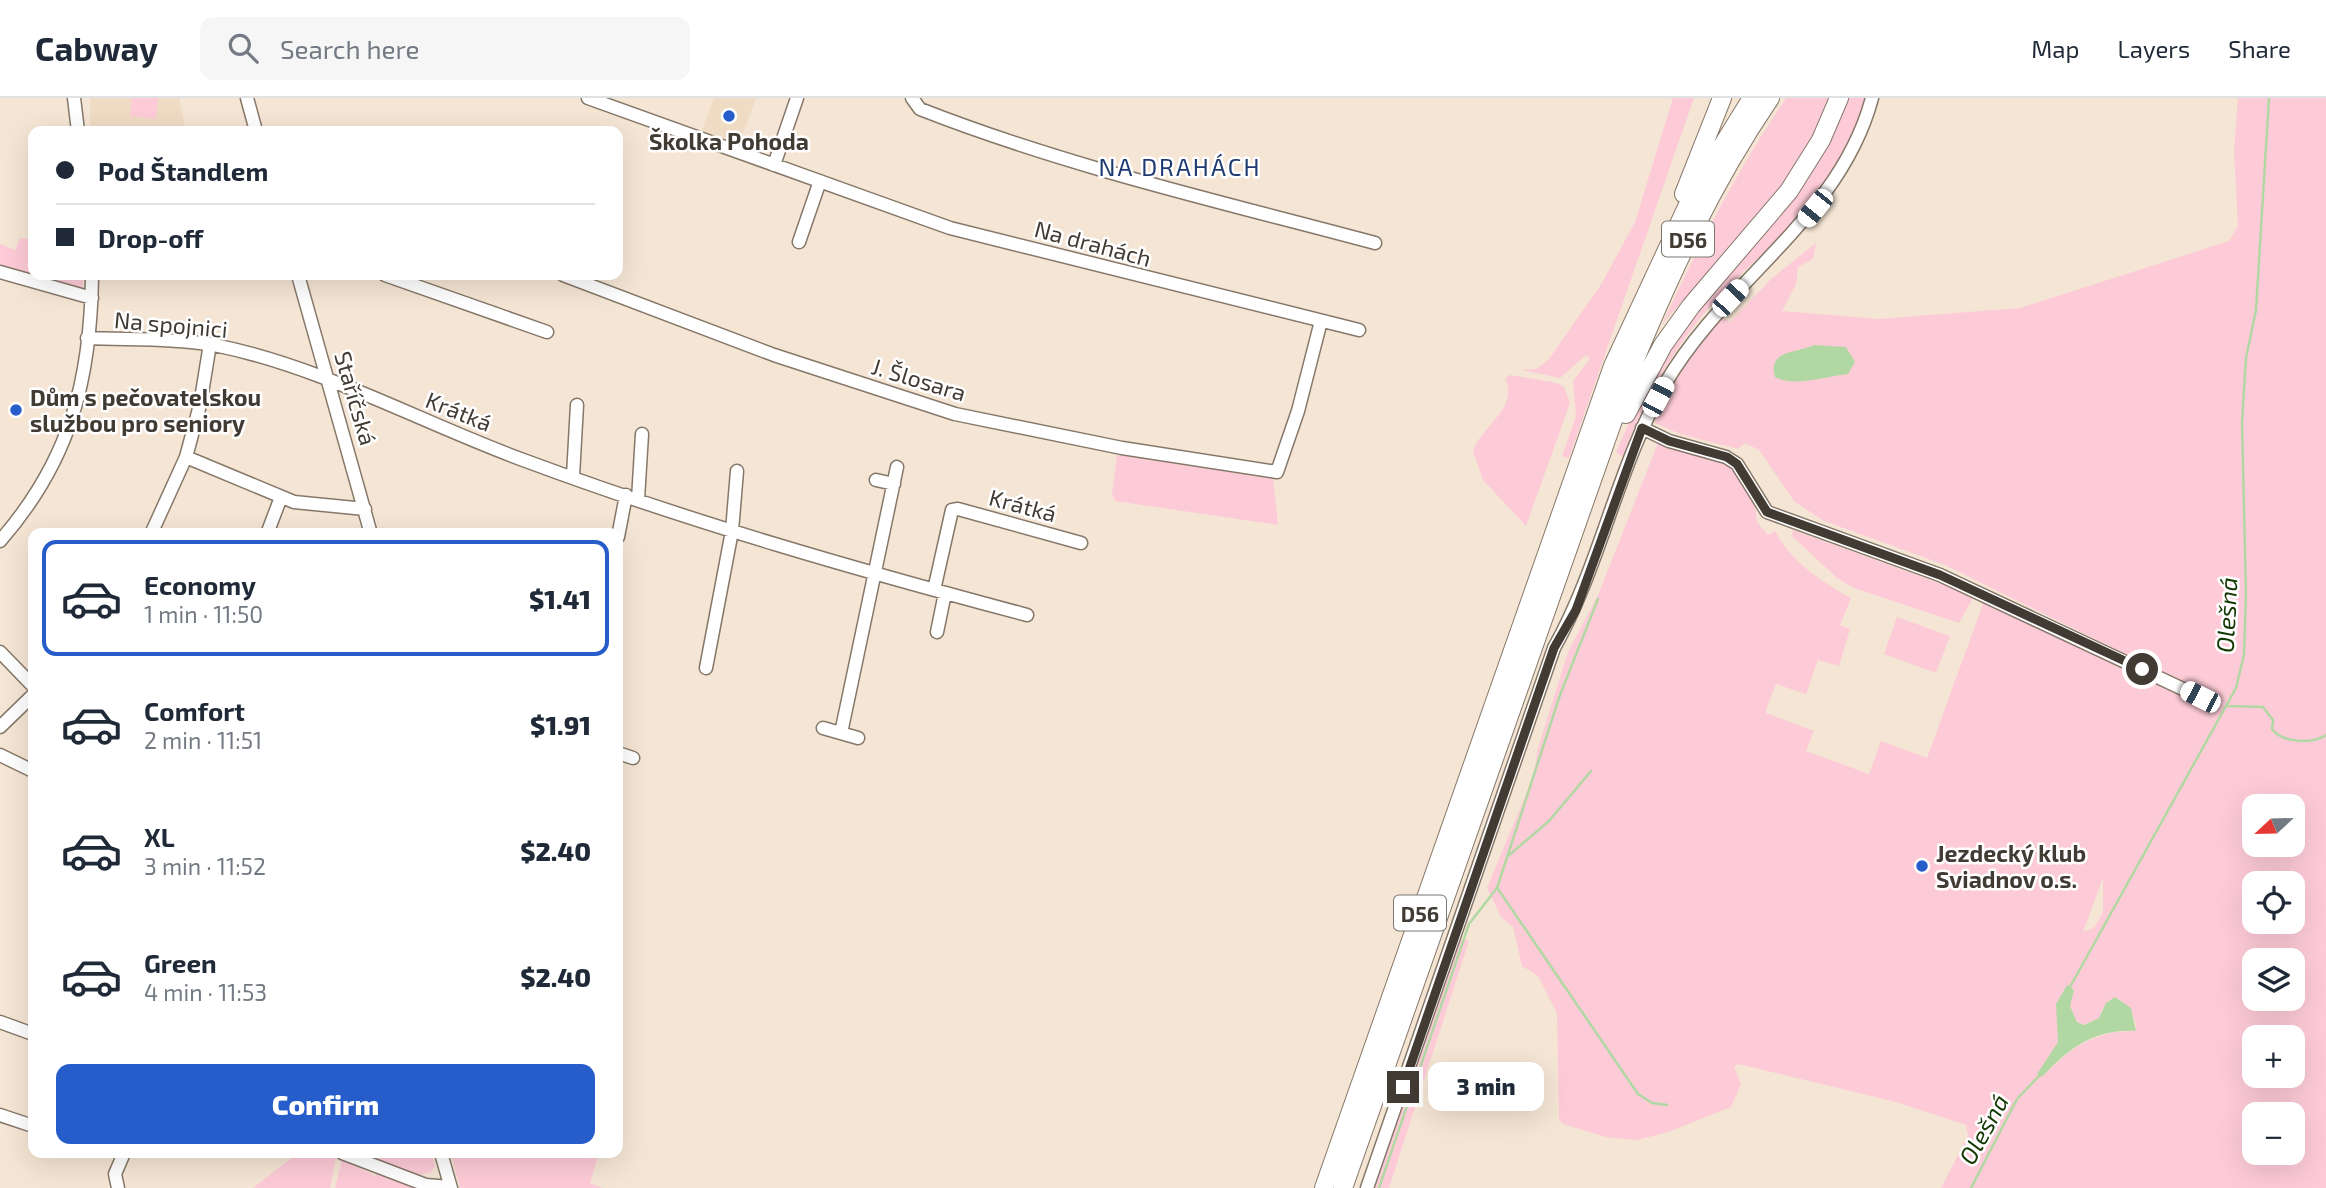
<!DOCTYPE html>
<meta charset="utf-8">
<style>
:root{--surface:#fff;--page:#f6f6f7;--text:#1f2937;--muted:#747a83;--line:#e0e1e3;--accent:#275dcb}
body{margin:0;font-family:"Exo 2",sans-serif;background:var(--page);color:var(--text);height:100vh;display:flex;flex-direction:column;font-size:26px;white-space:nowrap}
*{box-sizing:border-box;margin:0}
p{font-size:23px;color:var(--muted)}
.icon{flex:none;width:38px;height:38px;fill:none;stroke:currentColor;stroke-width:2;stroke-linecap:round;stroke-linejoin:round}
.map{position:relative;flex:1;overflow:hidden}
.drawer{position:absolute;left:28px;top:430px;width:595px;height:630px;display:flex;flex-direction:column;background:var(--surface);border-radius:14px;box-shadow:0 7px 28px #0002}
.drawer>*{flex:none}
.hud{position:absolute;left:28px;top:28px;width:595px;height:154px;border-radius:14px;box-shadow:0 7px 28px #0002;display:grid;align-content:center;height:154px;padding:0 28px;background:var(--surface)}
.needle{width:46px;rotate:248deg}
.tools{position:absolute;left:2242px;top:696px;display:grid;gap:14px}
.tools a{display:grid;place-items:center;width:63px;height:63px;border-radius:14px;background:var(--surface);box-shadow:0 7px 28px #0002;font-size:35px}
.end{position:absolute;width:32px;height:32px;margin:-16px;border:9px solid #413b34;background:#fff;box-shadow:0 0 0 4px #fff}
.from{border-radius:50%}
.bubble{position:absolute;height:49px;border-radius:14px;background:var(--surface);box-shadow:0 7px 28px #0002;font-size:23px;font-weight:800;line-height:49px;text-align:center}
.car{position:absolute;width:21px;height:42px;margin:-21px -10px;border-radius:9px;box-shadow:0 0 5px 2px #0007;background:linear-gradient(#fff 24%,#345 0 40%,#fff 0 76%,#345 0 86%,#fff 0)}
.hud b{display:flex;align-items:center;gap:24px;height:66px;font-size:26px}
.hud b+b{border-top:2px solid var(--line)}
.hud i{width:18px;height:18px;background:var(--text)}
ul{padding:12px 0 0;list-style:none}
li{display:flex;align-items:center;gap:21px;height:116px;margin:0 14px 10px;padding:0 14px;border:4px solid transparent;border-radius:14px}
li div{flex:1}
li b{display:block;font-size:26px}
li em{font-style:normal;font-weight:800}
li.selected{border-color:var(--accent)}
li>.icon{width:63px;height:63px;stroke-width:1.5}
.cta{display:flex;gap:14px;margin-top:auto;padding:14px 28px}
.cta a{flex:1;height:80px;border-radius:14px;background:var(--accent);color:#fff;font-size:28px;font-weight:800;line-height:80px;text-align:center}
header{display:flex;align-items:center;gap:42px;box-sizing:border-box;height:98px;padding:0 35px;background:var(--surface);border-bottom:2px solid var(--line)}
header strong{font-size:33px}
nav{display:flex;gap:38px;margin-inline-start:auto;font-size:24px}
.search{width:490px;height:63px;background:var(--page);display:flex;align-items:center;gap:18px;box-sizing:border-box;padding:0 24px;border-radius:14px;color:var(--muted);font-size:26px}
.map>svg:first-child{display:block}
.built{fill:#f0dbc4}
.green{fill:#fdcbd7;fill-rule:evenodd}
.water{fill:#b1d7a3}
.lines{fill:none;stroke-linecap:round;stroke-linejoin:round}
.stream{stroke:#b1d7a3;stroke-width:2.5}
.minor-casing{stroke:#867869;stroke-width:15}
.highway-casing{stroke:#867869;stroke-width:20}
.minor{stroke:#fff;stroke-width:12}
.highway{stroke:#fff;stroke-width:18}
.route{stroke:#413b34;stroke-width:9}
.poi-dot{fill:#275dcb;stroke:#fff;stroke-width:2.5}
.labels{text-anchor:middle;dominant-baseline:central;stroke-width:5;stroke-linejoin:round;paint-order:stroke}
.shield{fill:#fff;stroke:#7a7671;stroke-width:2}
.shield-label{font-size:21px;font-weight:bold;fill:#413b34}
.poi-label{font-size:23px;font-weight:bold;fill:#413b34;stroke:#fff;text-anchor:start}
.street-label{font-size:23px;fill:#413b34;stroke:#fff}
.neighbourhood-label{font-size:24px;letter-spacing:2px;fill:#1e3a70;stroke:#fff}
.water-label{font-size:24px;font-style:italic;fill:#143802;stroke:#fff}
</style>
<header>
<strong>Cabway</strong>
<div class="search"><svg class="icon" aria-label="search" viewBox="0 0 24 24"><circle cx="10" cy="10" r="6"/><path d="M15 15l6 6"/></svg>Search here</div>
<nav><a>Map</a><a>Layers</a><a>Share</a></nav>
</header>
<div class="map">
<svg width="2326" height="1090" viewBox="0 0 2326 1090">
<rect width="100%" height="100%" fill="#f5e5d4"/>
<path class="built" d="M90,0H179L186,33H90Z
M714,0H756L738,49L701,35Z"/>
<path class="green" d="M132,0H158L156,21L130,18Z
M1673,0H1694L1569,360L1562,358L1576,318L1573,283L1590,261L1586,257L1560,280L1521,272L1536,271L1549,261L1602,185L1635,124Z
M1786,0H1832L1822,23L1777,98L1662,226C1699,147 1737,72 1786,0Z
M1848,0H1867C1855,30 1844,60 1825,87C1797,127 1756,160 1722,195C1679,241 1644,299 1623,359L1616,354L1645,288L1670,246L1820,59L1843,16Z
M2238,0H2326V1090H1941L1968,1038L1966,1027L1896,1004L1738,966L1734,968L1741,986L1731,1009L1668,1034L1637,1042L1606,1039L1563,1026L1559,1021L1557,915L1538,878L1522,868L1513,829L1501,819L1487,790L1533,679L1538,650L1568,554L1598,497L1658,345L1724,362L1735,370L1755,405L1757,424L1768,437L1775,433C1792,464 1820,483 1851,500L1840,527L1850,531L1839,568L1818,562L1806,596L1776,586L1766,612V615L1814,633L1806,653L1869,676L1881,643L1927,660L1984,503L2214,608L2204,595L1945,467L1824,423L1794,403L1759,352L1745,345L1738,351L1680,336L1655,325C1659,289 1698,246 1720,218L1730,224L1772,180L1816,145L1813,161L1798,169L1796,186L1782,213L1878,221L2020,210L2229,143L2238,128L2234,53ZM2254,709H2292V747H2254ZM2103,780V814L2095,829L2083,834ZM2254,786H2292V824H2254ZM2254,863H2292V901H2254ZM2074,892L2070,908L2077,924L2083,927L2100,920L2102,911L2115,899C2127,905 2137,919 2136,933C2094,932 2069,951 2042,979C2045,966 2056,954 2058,943C2062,922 2052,913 2065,893ZM2254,940H2292V978H2254ZM2254,1017H2292V1055H2254Z
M20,140L33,141V177H83V188L79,192L0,171V146L15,152Z
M1510,277L1553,284L1564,289L1570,305L1526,428L1483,382L1473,353C1482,327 1519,311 1505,280Z
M1122,354L1273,379L1278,427L1115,403L1112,396L1117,358Z
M1793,432L1974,498L1959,525L1854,490L1837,480L1792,438Z
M1897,519L1950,538L1936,575L1884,556Z
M1459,840L1469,843L1389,1090H1372Z
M298,1055H324L336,1060L330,1090H253Z
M357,1055H431L435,1068L430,1075L415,1077Z
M451,1055H599L590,1085L603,1090H460Z
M342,1062L376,1078L377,1075L416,1090H335Z"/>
<path class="water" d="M1814,247L1846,249L1855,264L1848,276C1827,278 1793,290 1775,279C1767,251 1798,255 1814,247Z
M2067,887L2074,892L2070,908L2077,924L2084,927L2099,920L2106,905L2115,899L2131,910L2136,933C2094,931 2069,950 2042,979L2037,976L2058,944L2056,906Z"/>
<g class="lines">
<path class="stream" d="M2228,608L2263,609L2273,622L2272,631C2282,645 2313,646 2326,637
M1508,758L1549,723L1591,673
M1498,791L1638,996L1652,1005L1667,1007
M2070,889L2236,590L2244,557L2246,496L2242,324L2246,260L2256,212L2269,0
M1379,1090L1469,826L1497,790L1560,597L1598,501
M1971,1090L2017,1001L2040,977"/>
<defs>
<path id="minor" d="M74,0L78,33
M247,0L256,33
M588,0L950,130L1359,232
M912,0L920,11C1068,69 1222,104 1375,145
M774,67L797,0
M799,144L820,83
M0,174L92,200
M298,177L371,436
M385,177L547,234
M563,177L774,257L955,316L1122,350L1277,374L1298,313L1321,223
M87,240C128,242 173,240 214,247C321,268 424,326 526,363C690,424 858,472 1027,517
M1642,330L1669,343L1726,359L1737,366L1767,414L1940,477L2200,599
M186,359L294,404L365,411
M573,378L577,307
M876,382L894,386
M638,401L642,336
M151,436L186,359L200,307L210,246
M267,436L281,399
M618,439L626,397
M0,443C70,363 91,282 92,177
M934,492L952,412L958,411L1081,445
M937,534L945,495
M0,554L33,588
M706,570L732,433L737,373
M0,629L33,597
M823,630L858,640
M841,635L897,369
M618,655L633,660
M0,657L33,673
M0,924L33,936
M0,1017L33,1028
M342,1055L426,1087L450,1089
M441,1055L451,1090
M118,1090L115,1076L124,1055
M1367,1090L1554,550C1601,466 1617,369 1665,286C1725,182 1840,120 1872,0"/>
<path id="highway" d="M1684,96L1722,0
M1626,316L1663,247L1691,208L1789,93L1821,42L1839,0
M1324,1090L1613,268L1694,94L1752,0
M1343,1090L1631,271C1670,176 1712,85 1770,0"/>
</defs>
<use href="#minor" class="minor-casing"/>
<use href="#highway" class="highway-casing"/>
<use href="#minor" class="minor"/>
<use href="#highway" class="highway"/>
</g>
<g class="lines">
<path class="route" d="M1403,989L1554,550L1576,512L1642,330L1669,343L1727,359L1737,366L1767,414L1940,477L2142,571"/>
</g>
<g class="poi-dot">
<circle cx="729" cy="18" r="7"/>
<circle cx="16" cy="312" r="7"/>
<circle cx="1922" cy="768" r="7"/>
</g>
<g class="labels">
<g class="shield">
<rect x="1662" y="123.5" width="52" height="35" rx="5"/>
<rect x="1394" y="797.5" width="52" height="35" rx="5"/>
</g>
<g class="shield-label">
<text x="1688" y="141">D56</text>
<text x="1420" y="815">D56</text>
</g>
<g class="poi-label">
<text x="729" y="43" text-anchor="middle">Školka Pohoda</text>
<text x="30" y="299">Dům s pečovatelskou<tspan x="30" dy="26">službou pro seniory</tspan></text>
<text x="1936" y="755">Jezdecký klub<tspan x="1936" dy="26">Sviadnov o.s.</tspan></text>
</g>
<g class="street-label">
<text transform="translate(1093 145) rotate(15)">Na drahách</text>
<text transform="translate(171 226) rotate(5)">Na spojnici</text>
<text transform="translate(919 281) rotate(17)">J. Šlosara</text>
<text transform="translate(356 300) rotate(74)">Staříčská</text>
<text transform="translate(459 313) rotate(22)">Krátká</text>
<text transform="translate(1023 407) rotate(15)">Krátká</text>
</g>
<g class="neighbourhood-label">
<text x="1180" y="68">NA DRAHÁCH</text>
</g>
<g class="water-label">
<text transform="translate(2226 517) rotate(-87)">Olešná</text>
<text transform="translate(1983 1031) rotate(-61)">Olešná</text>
</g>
</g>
</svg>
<div class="tools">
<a><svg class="needle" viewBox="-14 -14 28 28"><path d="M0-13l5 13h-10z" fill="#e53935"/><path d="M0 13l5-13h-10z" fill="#747a83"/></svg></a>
<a><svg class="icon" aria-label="locate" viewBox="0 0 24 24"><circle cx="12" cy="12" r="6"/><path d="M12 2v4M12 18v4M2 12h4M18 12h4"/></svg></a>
<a><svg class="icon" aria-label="layers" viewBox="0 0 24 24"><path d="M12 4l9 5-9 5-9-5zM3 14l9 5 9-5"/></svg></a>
<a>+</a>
<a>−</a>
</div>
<i class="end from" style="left:2142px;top:571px"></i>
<i class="end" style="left:1403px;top:989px"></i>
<div class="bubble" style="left:1428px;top:964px;width:116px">3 min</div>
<i class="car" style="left:1815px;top:110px;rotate:219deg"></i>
<i class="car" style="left:1730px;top:200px;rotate:43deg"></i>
<i class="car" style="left:1658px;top:299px;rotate:28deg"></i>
<i class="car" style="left:2200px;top:599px;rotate:297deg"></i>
<div class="hud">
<b><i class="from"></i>Pod Štandlem</b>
<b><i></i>Drop-off</b>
</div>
<section class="drawer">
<ul>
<li class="selected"><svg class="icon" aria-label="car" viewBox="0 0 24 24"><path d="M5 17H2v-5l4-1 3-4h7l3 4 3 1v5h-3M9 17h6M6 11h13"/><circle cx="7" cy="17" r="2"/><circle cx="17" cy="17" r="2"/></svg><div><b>Economy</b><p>1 min · 11:50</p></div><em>$1.41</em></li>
<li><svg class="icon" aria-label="car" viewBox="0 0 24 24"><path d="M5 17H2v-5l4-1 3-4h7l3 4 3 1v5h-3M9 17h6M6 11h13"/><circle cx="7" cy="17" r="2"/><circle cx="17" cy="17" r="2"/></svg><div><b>Comfort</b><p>2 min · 11:51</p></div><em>$1.91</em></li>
<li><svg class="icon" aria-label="car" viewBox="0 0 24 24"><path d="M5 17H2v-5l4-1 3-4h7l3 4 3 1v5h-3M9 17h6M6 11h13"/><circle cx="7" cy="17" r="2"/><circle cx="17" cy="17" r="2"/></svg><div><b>XL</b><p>3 min · 11:52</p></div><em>$2.40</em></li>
<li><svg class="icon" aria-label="car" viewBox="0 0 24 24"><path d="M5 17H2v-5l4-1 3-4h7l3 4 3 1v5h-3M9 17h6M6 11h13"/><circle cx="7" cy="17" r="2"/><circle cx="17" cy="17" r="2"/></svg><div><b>Green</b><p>4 min · 11:53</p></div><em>$2.40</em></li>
</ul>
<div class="cta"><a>Confirm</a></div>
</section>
</div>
